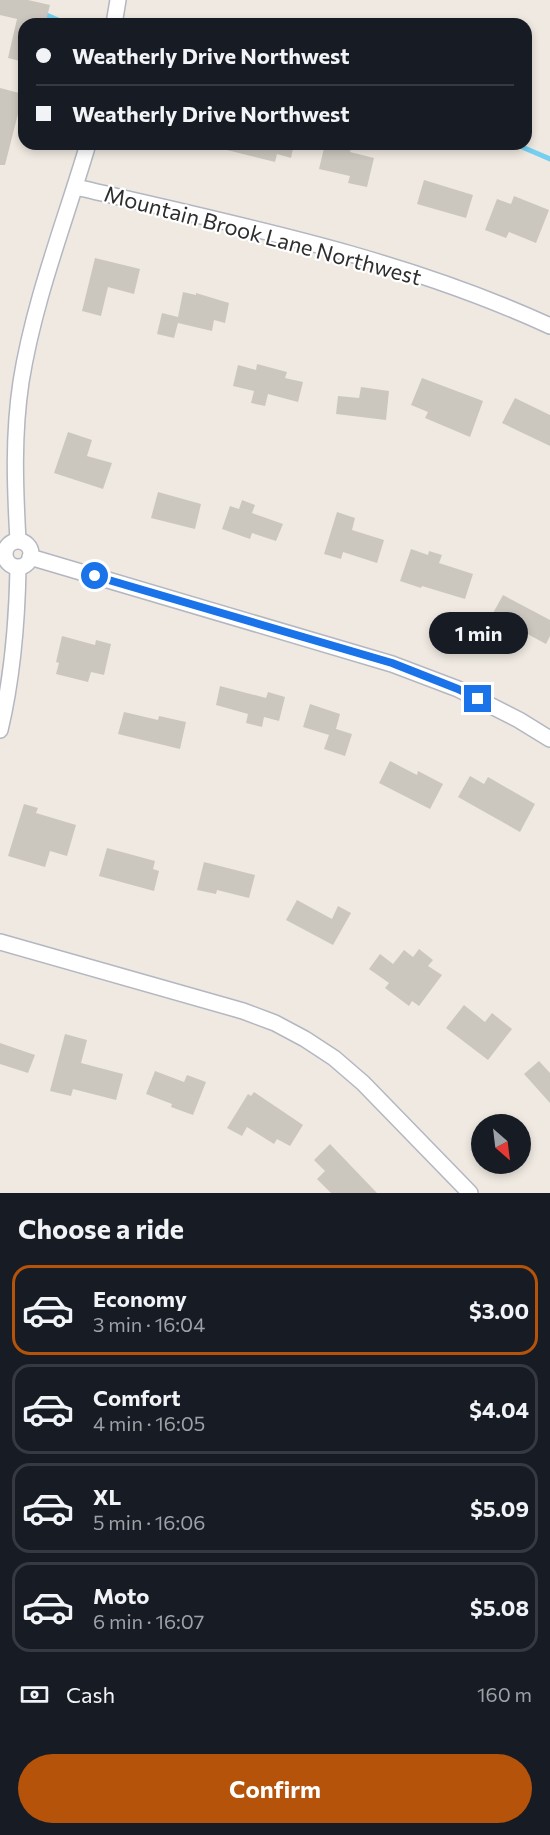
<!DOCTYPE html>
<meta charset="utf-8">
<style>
:root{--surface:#171b24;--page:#242831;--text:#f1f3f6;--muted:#9ea1a6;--line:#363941;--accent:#b45309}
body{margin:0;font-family:Commissioner,sans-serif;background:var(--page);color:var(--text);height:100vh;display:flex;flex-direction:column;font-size:22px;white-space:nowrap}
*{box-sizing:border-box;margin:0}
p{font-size:20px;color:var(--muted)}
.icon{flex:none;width:33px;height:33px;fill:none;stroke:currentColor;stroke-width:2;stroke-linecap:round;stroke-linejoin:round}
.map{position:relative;height:1193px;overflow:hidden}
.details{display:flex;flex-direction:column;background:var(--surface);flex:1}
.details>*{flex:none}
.hud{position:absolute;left:18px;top:18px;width:514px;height:132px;border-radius:18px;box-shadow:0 3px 9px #0003;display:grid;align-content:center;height:132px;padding:0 18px;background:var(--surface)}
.needle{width:39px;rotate:152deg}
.tools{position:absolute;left:471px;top:1114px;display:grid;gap:12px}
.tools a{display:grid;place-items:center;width:60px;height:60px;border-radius:50%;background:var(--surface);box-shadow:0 3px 9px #0003;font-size:30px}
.end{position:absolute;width:27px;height:27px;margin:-14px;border:8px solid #1a73e8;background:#fff;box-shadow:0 0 0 3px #fff}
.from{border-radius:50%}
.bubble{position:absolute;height:42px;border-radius:21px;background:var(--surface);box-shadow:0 3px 9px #0003;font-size:20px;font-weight:700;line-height:42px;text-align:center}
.hud b{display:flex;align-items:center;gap:21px;height:57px;font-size:22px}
.hud b+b{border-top:2px solid var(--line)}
.hud i{width:15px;height:15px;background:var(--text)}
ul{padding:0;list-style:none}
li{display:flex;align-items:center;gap:18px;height:90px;margin:0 12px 9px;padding:0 6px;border:3px solid var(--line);border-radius:18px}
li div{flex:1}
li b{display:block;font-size:22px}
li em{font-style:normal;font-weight:700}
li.current{border-color:var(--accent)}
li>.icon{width:54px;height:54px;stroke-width:1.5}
h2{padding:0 18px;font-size:27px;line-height:72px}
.pay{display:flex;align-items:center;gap:15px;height:66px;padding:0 18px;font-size:22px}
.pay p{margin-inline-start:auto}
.primary-button{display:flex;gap:12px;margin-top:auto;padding:12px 18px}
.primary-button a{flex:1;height:69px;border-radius:36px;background:var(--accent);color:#fff;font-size:24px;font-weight:700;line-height:69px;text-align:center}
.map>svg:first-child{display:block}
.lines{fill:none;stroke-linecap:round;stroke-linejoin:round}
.stream{stroke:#75cff0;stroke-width:5}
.building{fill:#cbc7bf}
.minor-casing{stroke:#b4b7c1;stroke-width:18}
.minor{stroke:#fff;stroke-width:15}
.route{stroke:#1a73e8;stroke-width:8}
.labels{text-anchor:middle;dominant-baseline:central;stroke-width:4.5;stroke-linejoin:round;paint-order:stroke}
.street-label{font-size:22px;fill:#2e2e2e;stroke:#fff}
</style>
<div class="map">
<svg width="550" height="1193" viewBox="0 0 550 1193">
<rect width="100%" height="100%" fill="#efe9e1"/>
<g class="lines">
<path class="stream" d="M42,13L67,24
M515,144L550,159"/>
</g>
<path class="building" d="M0,0H28L50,5L45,24H24V62L8,58L17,19L0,15Z
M0,88L23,94L5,165H0Z
M223,144H294L291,158L277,154L275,162L223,149Z
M325,144H352L350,152L374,158L367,187L348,183L350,176L319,169Z
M424,180L473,195L466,218L417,204Z
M514,196L549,210L536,243L509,232L506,238L485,230L497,199L511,204Z
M95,258L140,269L134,294L108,287L101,316L82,311Z
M183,292L196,295V293L229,303L225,323L214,320L212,331L178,323L174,338L157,334L162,313L178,317Z
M257,364L287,372L285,378L303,382L298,402L268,394L265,406L251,403L254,391L233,386L238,365L256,370Z
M422,378L483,401L470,437L425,418L428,412L411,405Z
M361,387L389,391L386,420L336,414L338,396L359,398Z
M515,398L550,415V446L502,423Z
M68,432L92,440L87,456L112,463L103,489L54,473Z
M158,492L201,504L195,529L151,518Z
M242,500L255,505L252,513L283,524L276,541L252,533L250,539L222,529L230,506L239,509Z
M337,512L355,518L352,530L384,540L377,563L343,552L341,559L324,554Z
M411,549L428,555L429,551L442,555L439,563L473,574L465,599L422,586L421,588L400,581Z
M503,595L550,620V636L546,644L492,615Z
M62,636L95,645L96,640L111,644L104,675L91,672L88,682L56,674L59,663L56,662Z
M220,686L266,698L268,692L285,697L279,721L264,717L262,727L246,723L248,714L216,705Z
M310,704L340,714L336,729L352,734L345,756L324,749L329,735L303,727Z
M124,712L158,720L159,716L186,722L180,749L118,734Z
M390,761L417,775L418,771L443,784L430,809L379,783Z
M470,776L484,784L488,777L535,804L520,832L458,797Z
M24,804L38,808L36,813L76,825L67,856L50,851L45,867L8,856Z
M107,848L155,861L153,869L159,871L154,891L99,876Z
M204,862L255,875L249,898L217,890L216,894L197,890Z
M297,900L332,919L338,906L351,913L333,945L286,920Z
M419,949L433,960L428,966L442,975L419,1006L412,1001L409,1006L385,988L389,983L369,969L380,954L393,964L404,950L413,957Z
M464,1005L485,1022L492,1013L512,1029L488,1060L446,1028Z
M65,1034L87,1040L81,1063L123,1074L116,1100L73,1089L71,1096L50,1091Z
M0,1043L35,1055L28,1073L0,1064Z
M539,1061L550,1073V1103L524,1074Z
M155,1071L184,1082L187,1075L206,1082L193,1115L171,1107L172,1104L146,1094Z
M254,1092L303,1125L290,1146L277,1139L274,1144L247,1127L242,1136L227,1128L248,1094L251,1096Z
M330,1144L377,1193H331L317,1179L325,1171L314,1160Z"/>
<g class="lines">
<defs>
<path id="minor" d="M114,24L118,0
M76,187C237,225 398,256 550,326
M18,541C15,487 13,435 21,382C34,300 65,222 88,144
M5 554a13 13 0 1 1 26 0a13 13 0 1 1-26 0Z
M30,557L392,664L458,689L519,720L550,739
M0,730C13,675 17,624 18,568
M0,942L243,1011L275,1023L305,1039L334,1058L363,1083L470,1193"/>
</defs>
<use href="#minor" class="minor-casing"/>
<use href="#minor" class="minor"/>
</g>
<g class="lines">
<path class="route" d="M95,576L392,663L458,689L478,699"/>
</g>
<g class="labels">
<g class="street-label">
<text transform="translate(263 235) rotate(15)">Mountain Brook Lane Northwest</text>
</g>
</g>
</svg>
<div class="tools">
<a><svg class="needle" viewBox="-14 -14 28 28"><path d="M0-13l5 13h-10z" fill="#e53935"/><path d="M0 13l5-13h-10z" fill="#9ea1a6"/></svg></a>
</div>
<i class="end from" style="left:95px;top:576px"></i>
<i class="end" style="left:478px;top:699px"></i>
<div class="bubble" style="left:429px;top:612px;width:99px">1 min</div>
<div class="hud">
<b><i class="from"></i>Weatherly Drive Northwest</b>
<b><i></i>Weatherly Drive Northwest</b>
</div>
</div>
<section class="details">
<h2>Choose a ride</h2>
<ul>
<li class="current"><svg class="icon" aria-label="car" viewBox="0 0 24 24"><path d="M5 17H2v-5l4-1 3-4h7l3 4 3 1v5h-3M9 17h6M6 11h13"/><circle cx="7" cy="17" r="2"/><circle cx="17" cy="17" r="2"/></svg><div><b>Economy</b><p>3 min · 16:04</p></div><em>$3.00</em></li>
<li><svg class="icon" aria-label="car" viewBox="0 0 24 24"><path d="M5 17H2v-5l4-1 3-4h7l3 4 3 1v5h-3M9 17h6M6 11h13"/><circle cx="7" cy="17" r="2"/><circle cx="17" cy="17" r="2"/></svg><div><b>Comfort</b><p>4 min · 16:05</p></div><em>$4.04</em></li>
<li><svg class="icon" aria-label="car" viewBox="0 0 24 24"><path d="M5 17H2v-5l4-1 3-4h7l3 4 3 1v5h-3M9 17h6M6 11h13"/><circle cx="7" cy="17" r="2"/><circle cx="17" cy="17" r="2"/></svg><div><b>XL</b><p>5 min · 16:06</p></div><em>$5.09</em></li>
<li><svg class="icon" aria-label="car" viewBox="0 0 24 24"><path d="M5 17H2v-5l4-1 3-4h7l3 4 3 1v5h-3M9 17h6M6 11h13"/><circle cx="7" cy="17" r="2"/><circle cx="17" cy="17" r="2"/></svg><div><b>Moto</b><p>6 min · 16:07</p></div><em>$5.08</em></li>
</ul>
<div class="pay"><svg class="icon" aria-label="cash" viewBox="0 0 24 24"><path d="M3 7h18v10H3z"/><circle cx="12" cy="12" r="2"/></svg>Cash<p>160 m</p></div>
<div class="primary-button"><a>Confirm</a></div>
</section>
